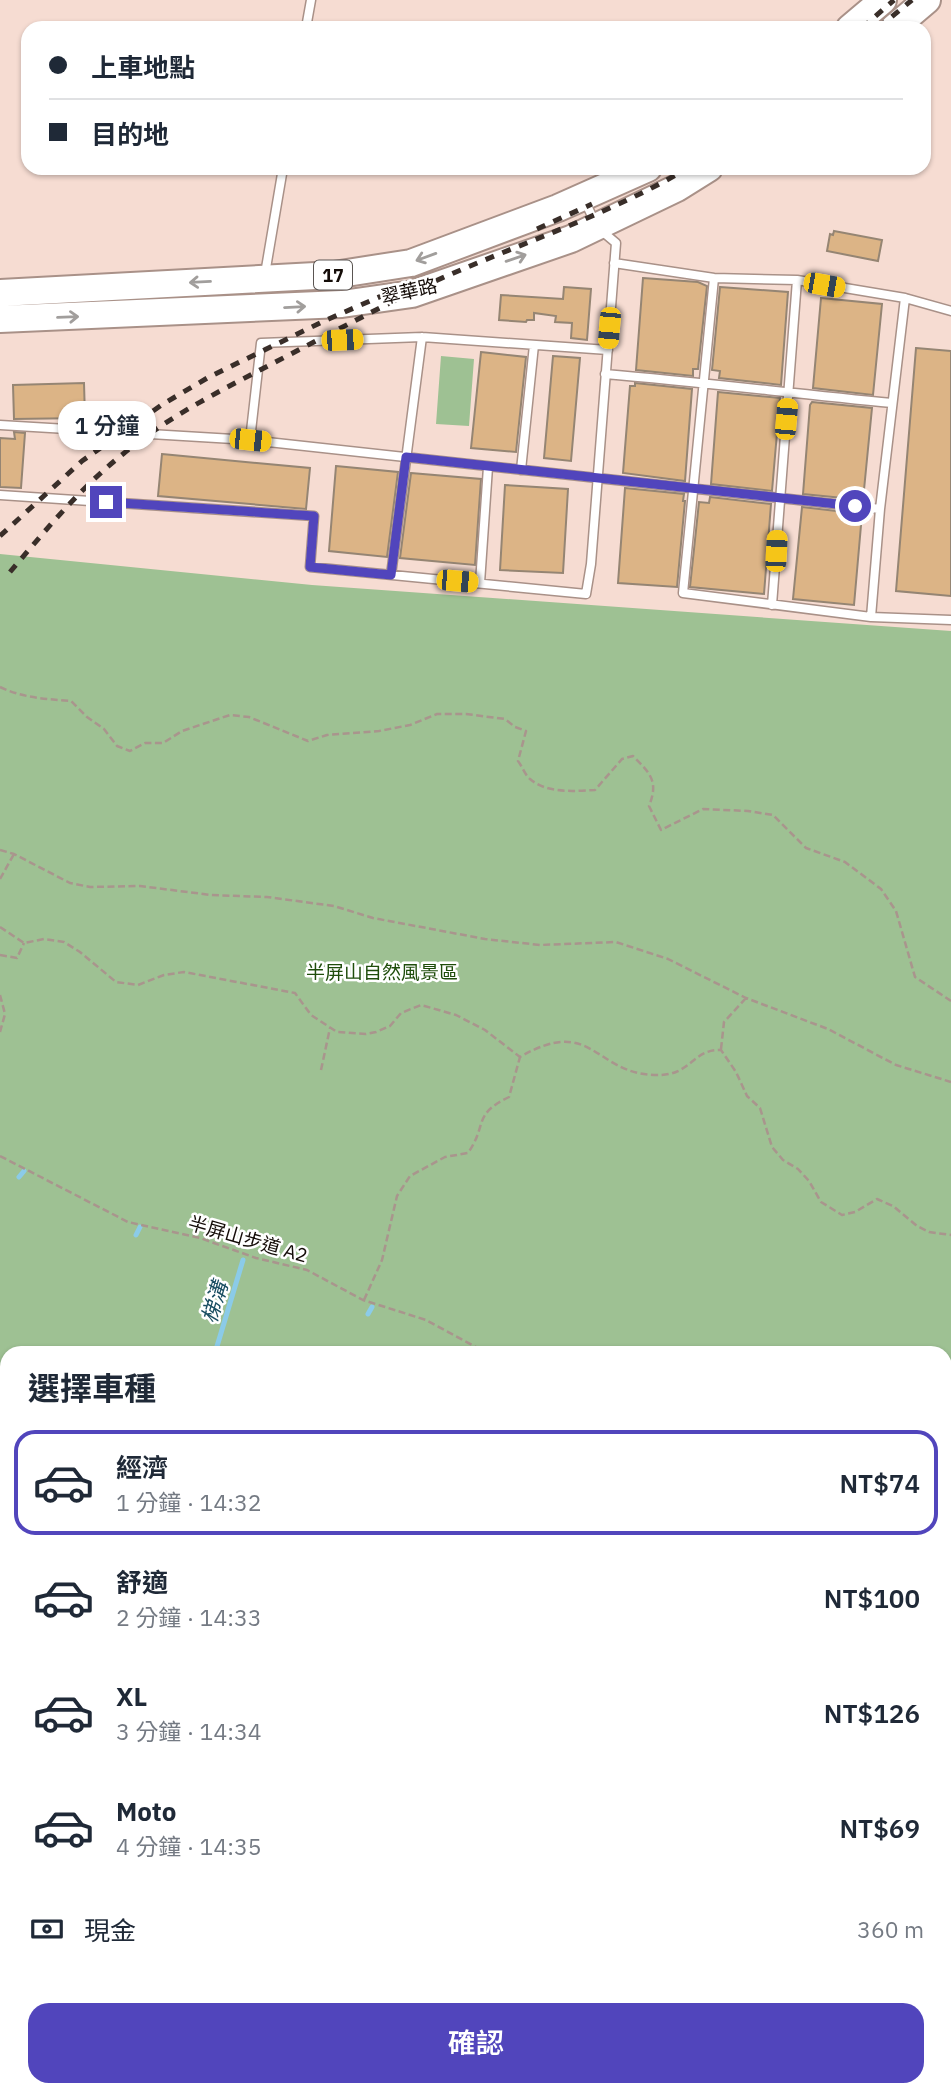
<!DOCTYPE html>
<html lang="zh-TW">
<meta charset="utf-8">
<style>
:root{--surface:#fff;--page:#f2f2f3;--text:#1f2937;--muted:#747a83;--line:#e0e1e3;--accent:#5145bc}
body{margin:0;font-family:"IBM Plex Sans","Noto Sans TC",sans-serif;background:var(--page);color:var(--text);height:100vh;display:flex;flex-direction:column;font-size:26px;white-space:nowrap}
*{box-sizing:border-box;margin:0}
p{font-size:23px;color:var(--muted)}
.icon{flex:none;width:38px;height:38px;fill:none;stroke:currentColor;stroke-width:2;stroke-linecap:round;stroke-linejoin:round}
.map{position:relative;flex:1;overflow:hidden}
.sheet{position:absolute;left:0px;top:1346px;width:952px;height:751px;display:flex;flex-direction:column;background:var(--surface);border-radius:21px 21px 0 0;box-shadow:0 2px 5px #0004}
.sheet>*{flex:none}
.guide{position:absolute;left:21px;top:21px;width:910px;height:154px;border-radius:21px;box-shadow:0 2px 5px #0004;display:grid;align-content:center;height:154px;padding:0 28px;background:var(--surface)}
.end{position:absolute;width:32px;height:32px;margin:-16px;border:9px solid #5145bc;background:#fff;box-shadow:0 0 0 4px #fff}
.from{border-radius:50%}
.bubble{position:absolute;height:49px;border-radius:21px;background:var(--surface);box-shadow:0 2px 5px #0004;font-size:23px;font-weight:600;line-height:49px;text-align:center}
.car{position:absolute;width:21px;height:42px;margin:-21px -10px;border-radius:9px;box-shadow:0 0 5px 2px #0007;background:linear-gradient(#f5c518 24%,#345 0 40%,#f5c518 0 76%,#345 0 86%,#f5c518 0)}
.guide b{display:flex;align-items:center;gap:24px;height:66px;font-size:26px}
.guide b+b{border-top:2px solid var(--line)}
.guide i{width:18px;height:18px;background:var(--text)}
ul{padding:0;list-style:none}
li{display:flex;align-items:center;gap:21px;height:105px;margin:0 14px 10px;padding:0 14px;border:4px solid transparent;border-radius:21px}
li div{flex:1}
li b{display:block;font-size:26px}
li em{font-style:normal;font-weight:600}
li.selected{border-color:var(--accent)}
li>.icon{width:63px;height:63px;stroke-width:1.5}
h2{padding:0 28px;font-size:32px;line-height:84px}
.pay{display:flex;align-items:center;gap:18px;height:77px;padding:0 28px;font-size:26px}
.pay p{margin-inline-start:auto}
.action{display:flex;gap:14px;margin-top:auto;padding:14px 28px}
.action a{flex:1;height:80px;border-radius:21px;background:var(--accent);color:#fff;font-size:28px;font-weight:600;line-height:80px;text-align:center}
.map>svg:first-child{display:block}
.green{fill:#9ec193}
.lines{fill:none;stroke-linecap:round;stroke-linejoin:round}
.stream{stroke:#8bcbe8;stroke-width:5}
.building{fill:#dcb486;stroke:#958573;stroke-width:2}
.service-casing{stroke:#a99188;stroke-width:11}
.primary-casing{stroke:#a99188;stroke-width:30}
.path{stroke:#a9958d;stroke-width:2.5;stroke-dasharray:7 3.5;stroke-linecap:butt}
.service{stroke:#fff;stroke-width:8}
.primary{stroke:#fff;stroke-width:26}
.rail{stroke:#392e29;stroke-width:5;stroke-dasharray:9 9;stroke-linecap:butt}
.oneway{stroke:#a19e9c}
.route{stroke:#5145bc;stroke-width:9}
.labels{text-anchor:middle;dominant-baseline:central;stroke-width:5;stroke-linejoin:round;paint-order:stroke}
.shield{fill:#fff;stroke:#5a5552;stroke-width:2}
.shield-label{font-size:18px;font-weight:bold;fill:#140c08}
.street-label{font-size:19px;fill:#140c08;stroke:#fff}
.park-label{font-size:19px;fill:#1f4d0b;stroke:#fff}
.water-label{font-size:21px;font-style:italic;fill:#1a4e62;stroke:#fff}
</style>
<div class="map">
<svg width="951" height="2095" viewBox="0 0 951 2095">
<rect width="100%" height="100%" fill="#f6dcd2"/>
<path class="green" d="M441,356L474,359L469,426L436,424Z
M0,554L312,585L951,631V2095H253L242,2090H945V1353H7V1938L0,1934Z
M0,1954L7,1957V2090H229L238,2095H0Z"/>
<g class="lines">
<path class="stream" d="M19,1177L24,1171
M136,1235L140,1227
M368,1314L372,1307
M215,1353L243,1260"/>
</g>
<path class="building" d="M834,231L882,240L878,261L827,251L830,234L833,235Z
M643,278L698,282L707,286L698,369H693V376L636,370Z
M564,287L591,289L587,340L571,338L572,323L555,322L556,316L534,313V320H527L526,322L499,320L501,295L563,299Z
M720,287L788,292L781,385L719,378L720,371L712,370Z
M821,298L882,304L873,395L813,388Z
M916,348L951,351V596L896,591Z
M481,352L526,357L516,452L471,448Z
M553,356L580,358L571,461L544,458Z
M84,383L85,418L14,419L13,385Z
M635,383L692,389L685,481L623,473L630,386H635Z
M718,392L780,398L772,491L711,484Z
M812,402L872,408L863,500L803,494L810,405Z
M14,432L25,433L21,488L0,487V438L15,439Z
M162,454L310,468L306,509L158,496Z
M336,466L398,472L387,557L329,551Z
M411,473L481,479L475,565L400,558Z
M505,485L568,489L563,573L500,570Z
M625,488L684,494L683,501H685L677,587L618,583Z
M710,497L771,504L764,594L690,587L699,502L709,503Z
M802,507L862,514L854,605L793,599Z"/>
<g class="lines">
<defs>
<path id="service" d="M306,28L311,0
M265,274L283,168
M714,278L683,593L871,617L951,620
M905,298L951,311
M605,374C701,382 796,394 892,403
M0,425L250,440L261,343L422,337L608,350
M250,440L880,509L905,298L797,280L714,278L614,263
M521,470L534,345
M0,495L314,516L310,567L586,594L591,564L616,243L597,227L584,199
M391,575L422,337
M480,583L488,467
M772,605L797,280
M871,617L880,509"/>
<path id="primary" d="M850,28L883,0
M894,28L927,0
M0,293L334,275L411,263L558,208L648,168
M0,319L342,304L412,294L571,239L677,188L709,168"/>
</defs>
<use href="#service" class="service-casing"/>
<use href="#primary" class="primary-casing"/>
<path class="path" d="M0,687C23,698 46,699 71,701L87,717L104,729L117,746L130,751L145,743H163L182,731L230,715L249,717L308,741L327,735L379,731L410,725L437,714H466L505,719L515,727L526,731L518,761C522,766 525,775 530,779C547,794 575,791 595,790L622,759L633,756C650,773 659,781 649,806L661,830L703,809L748,811L773,815L806,848L845,862L881,889L896,911L915,977L951,1001
M0,850L14,854L70,883L90,887L140,886L211,895L267,897L334,906L373,918L485,939L540,945L616,942L668,959L746,998L828,1029L896,1065L951,1082
M0,879L14,854
M0,927L24,943L44,939L64,942L80,952L116,982L138,985L164,975L184,972L295,993L311,1015L337,1032L366,1034L376,1032L390,1026L401,1013L421,1005L456,1015L485,1030L520,1057C592,1015 594,1073 654,1075C692,1077 691,1049 721,1050L736,1072L747,1096L760,1108L772,1147L783,1160L798,1169L809,1181L821,1202L842,1215L855,1212L877,1199L893,1206L917,1226L929,1232L951,1235
M0,955L17,958L24,943
M0,995L5,1014L0,1032
M721,1049L724,1022L746,998
M321,1070L330,1028
M0,1156L128,1222L200,1238L256,1258L307,1270L363,1300L426,1320L487,1353
M364,1300L382,1260L397,1196L410,1176L445,1157L468,1153C488,1124 472,1115 509,1097L520,1057
M0,1532L7,1536
M945,1553L951,1557
M0,1687L7,1692
M0,1902L7,1907
M314,2090L323,2095"/>
<use href="#service" class="service"/>
<use href="#primary" class="primary"/>
<path class="rail" d="M862,28L894,0
M878,28L912,0
M537,229L592,204
M0,536L82,461L163,404L209,377L324,321L409,284
M10,572C45,531 80,488 123,454C165,419 214,394 262,369C322,338 381,306 442,278C524,242 610,214 688,168"/>
</g>
<defs><path id="oneway-shaft" d="M-6 0H5M1.5-3L5.5 0L1.5 3" fill="none" stroke-width="1.6" stroke-linecap="round" stroke-linejoin="round" transform="scale(1.75)"/></defs>
<g class="oneway">
<use href="#oneway-shaft" transform="translate(426 257) rotate(160)"/>
<use href="#oneway-shaft" transform="translate(516 258) rotate(-19)"/>
<use href="#oneway-shaft" transform="translate(200 282) rotate(177)"/>
<use href="#oneway-shaft" transform="translate(295 307) rotate(-3)"/>
<use href="#oneway-shaft" transform="translate(68 317) rotate(-2)"/>
</g>
<g class="lines">
<path class="route" d="M106,502L314,516L310,567L391,575L406,457L855,506"/>
</g>
<g class="labels">
<rect class="shield" x="314" y="260.5" width="38" height="29" rx="5"/>
<g class="shield-label">
<text x="333" y="275">17</text>
</g>
<g class="street-label">
<text transform="translate(409 291) rotate(-13)">翠華路</text>
<text transform="translate(248 1239) rotate(16)">半屏山步道 A2</text>
</g>
<g class="park-label">
<text x="382" y="972">半屏山自然風景區</text>
</g>
<g class="water-label">
<text transform="translate(214 1302) rotate(-73)">梯溝</text>
</g>
</g>
</svg>
<i class="end from" style="left:855px;top:506px"></i>
<i class="end" style="left:106px;top:502px"></i>
<div class="bubble" style="left:58px;top:401px;width:98px">1 分鐘</div>
<i class="car" style="left:824px;top:285px;rotate:100deg"></i>
<i class="car" style="left:609px;top:328px;rotate:185deg"></i>
<i class="car" style="left:342px;top:340px;rotate:88deg"></i>
<i class="car" style="left:786px;top:419px;rotate:5deg"></i>
<i class="car" style="left:250px;top:440px;rotate:96deg"></i>
<i class="car" style="left:776px;top:551px;rotate:3deg"></i>
<i class="car" style="left:457px;top:581px;rotate:95deg"></i>
<div class="guide">
<b><i class="from"></i>上車地點</b>
<b><i></i>目的地</b>
</div>
<section class="sheet">
<h2>選擇車種</h2>
<ul>
<li class="selected"><svg class="icon" aria-label="car" viewBox="0 0 24 24"><path d="M5 17H2v-5l4-1 3-4h7l3 4 3 1v5h-3M9 17h6M6 11h13"/><circle cx="7" cy="17" r="2"/><circle cx="17" cy="17" r="2"/></svg><div><b>經濟</b><p>1 分鐘 · 14:32</p></div><em>NT$74</em></li>
<li><svg class="icon" aria-label="car" viewBox="0 0 24 24"><path d="M5 17H2v-5l4-1 3-4h7l3 4 3 1v5h-3M9 17h6M6 11h13"/><circle cx="7" cy="17" r="2"/><circle cx="17" cy="17" r="2"/></svg><div><b>舒適</b><p>2 分鐘 · 14:33</p></div><em>NT$100</em></li>
<li><svg class="icon" aria-label="car" viewBox="0 0 24 24"><path d="M5 17H2v-5l4-1 3-4h7l3 4 3 1v5h-3M9 17h6M6 11h13"/><circle cx="7" cy="17" r="2"/><circle cx="17" cy="17" r="2"/></svg><div><b>XL</b><p>3 分鐘 · 14:34</p></div><em>NT$126</em></li>
<li><svg class="icon" aria-label="car" viewBox="0 0 24 24"><path d="M5 17H2v-5l4-1 3-4h7l3 4 3 1v5h-3M9 17h6M6 11h13"/><circle cx="7" cy="17" r="2"/><circle cx="17" cy="17" r="2"/></svg><div><b>Moto</b><p>4 分鐘 · 14:35</p></div><em>NT$69</em></li>
</ul>
<div class="pay"><svg class="icon" aria-label="cash" viewBox="0 0 24 24"><path d="M3 7h18v10H3z"/><circle cx="12" cy="12" r="2"/></svg>現金<p>360 m</p></div>
<div class="action"><a>確認</a></div>
</section>
</div>
